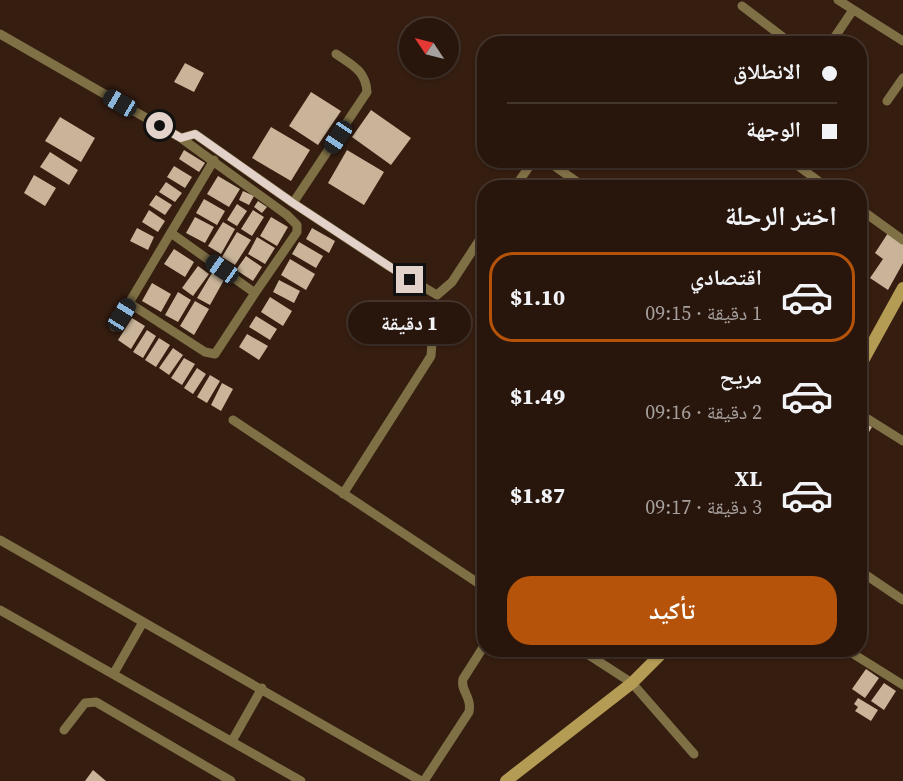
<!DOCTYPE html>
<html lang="ar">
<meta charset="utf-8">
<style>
:root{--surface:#28160c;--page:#34231a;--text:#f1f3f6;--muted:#a59f9d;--line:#44352d;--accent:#b45309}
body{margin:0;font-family:"Source Serif 4","Noto Naskh Arabic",serif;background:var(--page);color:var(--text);direction:rtl;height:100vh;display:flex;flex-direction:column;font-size:22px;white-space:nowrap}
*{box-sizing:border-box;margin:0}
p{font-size:20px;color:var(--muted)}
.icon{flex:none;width:33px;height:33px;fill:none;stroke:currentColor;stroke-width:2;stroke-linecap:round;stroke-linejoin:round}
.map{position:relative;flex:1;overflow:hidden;direction:ltr}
.side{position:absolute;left:477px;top:180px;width:390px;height:477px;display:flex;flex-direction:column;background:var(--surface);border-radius:24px;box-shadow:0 2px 4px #0004,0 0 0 2px var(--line);direction:rtl}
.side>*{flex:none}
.top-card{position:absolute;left:477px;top:36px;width:390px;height:132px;border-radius:24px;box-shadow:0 2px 4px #0004,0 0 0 2px var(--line);direction:rtl;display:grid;align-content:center;height:132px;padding:0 30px;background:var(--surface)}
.needle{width:39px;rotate:305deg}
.fabs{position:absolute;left:399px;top:18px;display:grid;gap:12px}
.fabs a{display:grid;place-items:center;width:60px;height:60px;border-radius:50%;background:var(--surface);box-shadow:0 2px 4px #0004,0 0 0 2px var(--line);font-size:30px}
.end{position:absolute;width:27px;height:27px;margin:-14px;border:8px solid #e3d2c9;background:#111;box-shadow:0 0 0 3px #111}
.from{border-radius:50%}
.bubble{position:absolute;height:42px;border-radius:21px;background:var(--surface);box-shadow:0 2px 4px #0004,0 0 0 2px var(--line);font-size:20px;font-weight:800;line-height:42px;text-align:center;direction:rtl}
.car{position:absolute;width:18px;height:36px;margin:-18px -9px;border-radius:8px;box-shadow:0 0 4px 2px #0007;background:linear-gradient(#222 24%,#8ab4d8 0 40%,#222 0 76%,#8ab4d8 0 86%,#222 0)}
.top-card b{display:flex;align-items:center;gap:21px;height:57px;font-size:22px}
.top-card b+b{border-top:2px solid var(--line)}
.top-card i{width:15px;height:15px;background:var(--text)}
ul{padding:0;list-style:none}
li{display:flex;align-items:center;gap:18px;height:90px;margin:0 12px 9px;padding:0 18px;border:3px solid transparent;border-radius:24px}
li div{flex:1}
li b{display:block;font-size:22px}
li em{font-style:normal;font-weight:800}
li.on{border-color:var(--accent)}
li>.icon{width:54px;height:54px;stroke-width:1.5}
h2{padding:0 30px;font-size:27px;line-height:72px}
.primary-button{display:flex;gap:12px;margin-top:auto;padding:12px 30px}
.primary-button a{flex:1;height:69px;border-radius:24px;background:var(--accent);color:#fff;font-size:24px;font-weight:800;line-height:69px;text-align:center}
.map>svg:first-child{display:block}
.building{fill:#c9b499}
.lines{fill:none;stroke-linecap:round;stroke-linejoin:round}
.street{stroke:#7f7046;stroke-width:9}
.secondary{stroke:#b49c55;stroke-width:12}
.route{stroke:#e3d2c9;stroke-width:8}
</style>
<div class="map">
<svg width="903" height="781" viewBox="0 0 903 781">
<rect width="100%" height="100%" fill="#351d10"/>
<path class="building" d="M185,63L204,73L194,92L174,82Z
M311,92L341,111L318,145L289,126Z
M371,110L411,138L391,165L352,137Z
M60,117L95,138L81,162L45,141Z
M271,127L310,150L291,181L252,158Z
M184,150L205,163L199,172L179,159Z
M347,150L384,172L364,205L328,183Z
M50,152L78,170L69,185L40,167Z
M174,166L192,177L185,188L167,177Z
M34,175L56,188L45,206L24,193Z
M218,176L240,189L229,207L207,194Z
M166,182L182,193L175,202L159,192Z
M243,191L254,196L249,205L239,200Z
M156,195L172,205L165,215L149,205Z
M204,199L225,211L217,225L196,213Z
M258,201L267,207L262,213L254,207Z
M237,204L247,211L237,226L227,220Z
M149,210L165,221L158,232L142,222Z
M253,210L264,217L252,236L241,229Z
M195,217L214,227L205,243L186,233Z
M271,217L288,227L277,246L260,236Z
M223,222L235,229L221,254L208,246Z
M137,228L154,237L148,250L130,241Z
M312,228L335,241L329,253L306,239Z
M237,232L251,240L235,265L222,257Z
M888,233L903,243V263L888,290L870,278L883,259L875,253Z
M257,237L275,248L265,264L248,254Z
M299,242L323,256L316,268L292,254Z
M174,249L194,262L185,277L164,264Z
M246,256L262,267L253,281L236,270Z
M290,259L315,274L306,290L281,275Z
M198,266L209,274L193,296L182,288Z
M212,273L224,280L210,305L197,298Z
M279,280L300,291L294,303L273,292Z
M152,283L171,294L161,312L142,301Z
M178,292L191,300L178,322L165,315Z
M270,297L292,311L283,326L261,312Z
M195,301L209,309L194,335L180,326Z
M256,316L277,329L270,340L249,327Z
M132,318L145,326L131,349L118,340Z
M147,330L156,336L143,358L133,352Z
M247,334L268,346L259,360L239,347Z
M159,338L170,345L156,367L145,360Z
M173,348L183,355L169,375L159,368Z
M184,358L195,364L182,385L171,378Z
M197,368L206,374L193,394L184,388Z
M210,375L220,381L207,403L197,397Z
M222,383L233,389L221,411L211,405Z
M860,420L872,427L860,447Z
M866,669L879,678L865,698L852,689Z
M884,683L896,691L884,710L871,701Z
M858,698L878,710L871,721L855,711L858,707L854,704Z
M93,770L106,781H85Z"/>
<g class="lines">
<path class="street" d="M838,0L903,41
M742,6L792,44
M0,34L181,138L287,215L297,225V232L255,293L171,233
M830,44L853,10
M887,101L903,78
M181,138L195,134L293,203L390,267L437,295L452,282L484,233
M214,160L129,303L205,352L215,354L255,293
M546,160L580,184
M790,160L828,188
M514,188L534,160
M293,203L367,92C366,71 352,65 336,54
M860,209L903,240
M114,327L129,303
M860,414L903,441
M233,420L484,587
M343,494L431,356L432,342L406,325
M0,540L421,781
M860,571L903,600
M0,610L301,781
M581,650L632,683L694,754
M847,650L903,685
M114,673L143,622
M64,730L85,703L96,702L231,781
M232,741L262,688
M424,781L469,712C472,696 460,691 463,679L484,646"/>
<path class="secondary" d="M860,366L903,288
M506,781L632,683L665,650"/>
</g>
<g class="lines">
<path class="route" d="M160,126L181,138L195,134L293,203L410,280"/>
</g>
</svg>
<div class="fabs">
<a><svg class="needle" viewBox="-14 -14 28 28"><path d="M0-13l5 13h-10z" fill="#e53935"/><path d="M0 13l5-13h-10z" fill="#a59f9d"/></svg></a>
</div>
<i class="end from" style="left:160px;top:126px"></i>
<i class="end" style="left:410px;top:280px"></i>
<div class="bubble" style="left:348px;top:302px;width:123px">1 دقيقة</div>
<i class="car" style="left:120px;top:103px;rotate:300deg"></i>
<i class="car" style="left:338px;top:137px;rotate:214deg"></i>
<i class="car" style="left:222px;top:269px;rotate:305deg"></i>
<i class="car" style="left:122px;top:315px;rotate:32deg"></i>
<div class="top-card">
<b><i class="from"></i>الانطلاق</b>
<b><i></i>الوجهة</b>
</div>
<section class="side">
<h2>اختر الرحلة</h2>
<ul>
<li class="on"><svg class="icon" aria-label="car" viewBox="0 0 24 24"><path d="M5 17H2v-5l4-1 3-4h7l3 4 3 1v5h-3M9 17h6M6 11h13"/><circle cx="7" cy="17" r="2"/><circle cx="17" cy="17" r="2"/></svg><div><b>اقتصادي</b><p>1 دقيقة · 09:15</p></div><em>$1.10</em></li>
<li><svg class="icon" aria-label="car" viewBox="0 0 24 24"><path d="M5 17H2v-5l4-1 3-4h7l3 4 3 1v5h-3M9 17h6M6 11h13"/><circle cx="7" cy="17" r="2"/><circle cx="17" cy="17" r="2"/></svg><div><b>مريح</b><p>2 دقيقة · 09:16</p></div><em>$1.49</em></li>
<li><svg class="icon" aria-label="car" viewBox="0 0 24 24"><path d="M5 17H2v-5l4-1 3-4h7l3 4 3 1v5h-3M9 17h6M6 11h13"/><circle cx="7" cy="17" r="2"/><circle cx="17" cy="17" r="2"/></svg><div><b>XL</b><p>3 دقيقة · 09:17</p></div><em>$1.87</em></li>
</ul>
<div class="primary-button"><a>تأكيد</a></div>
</section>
</div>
